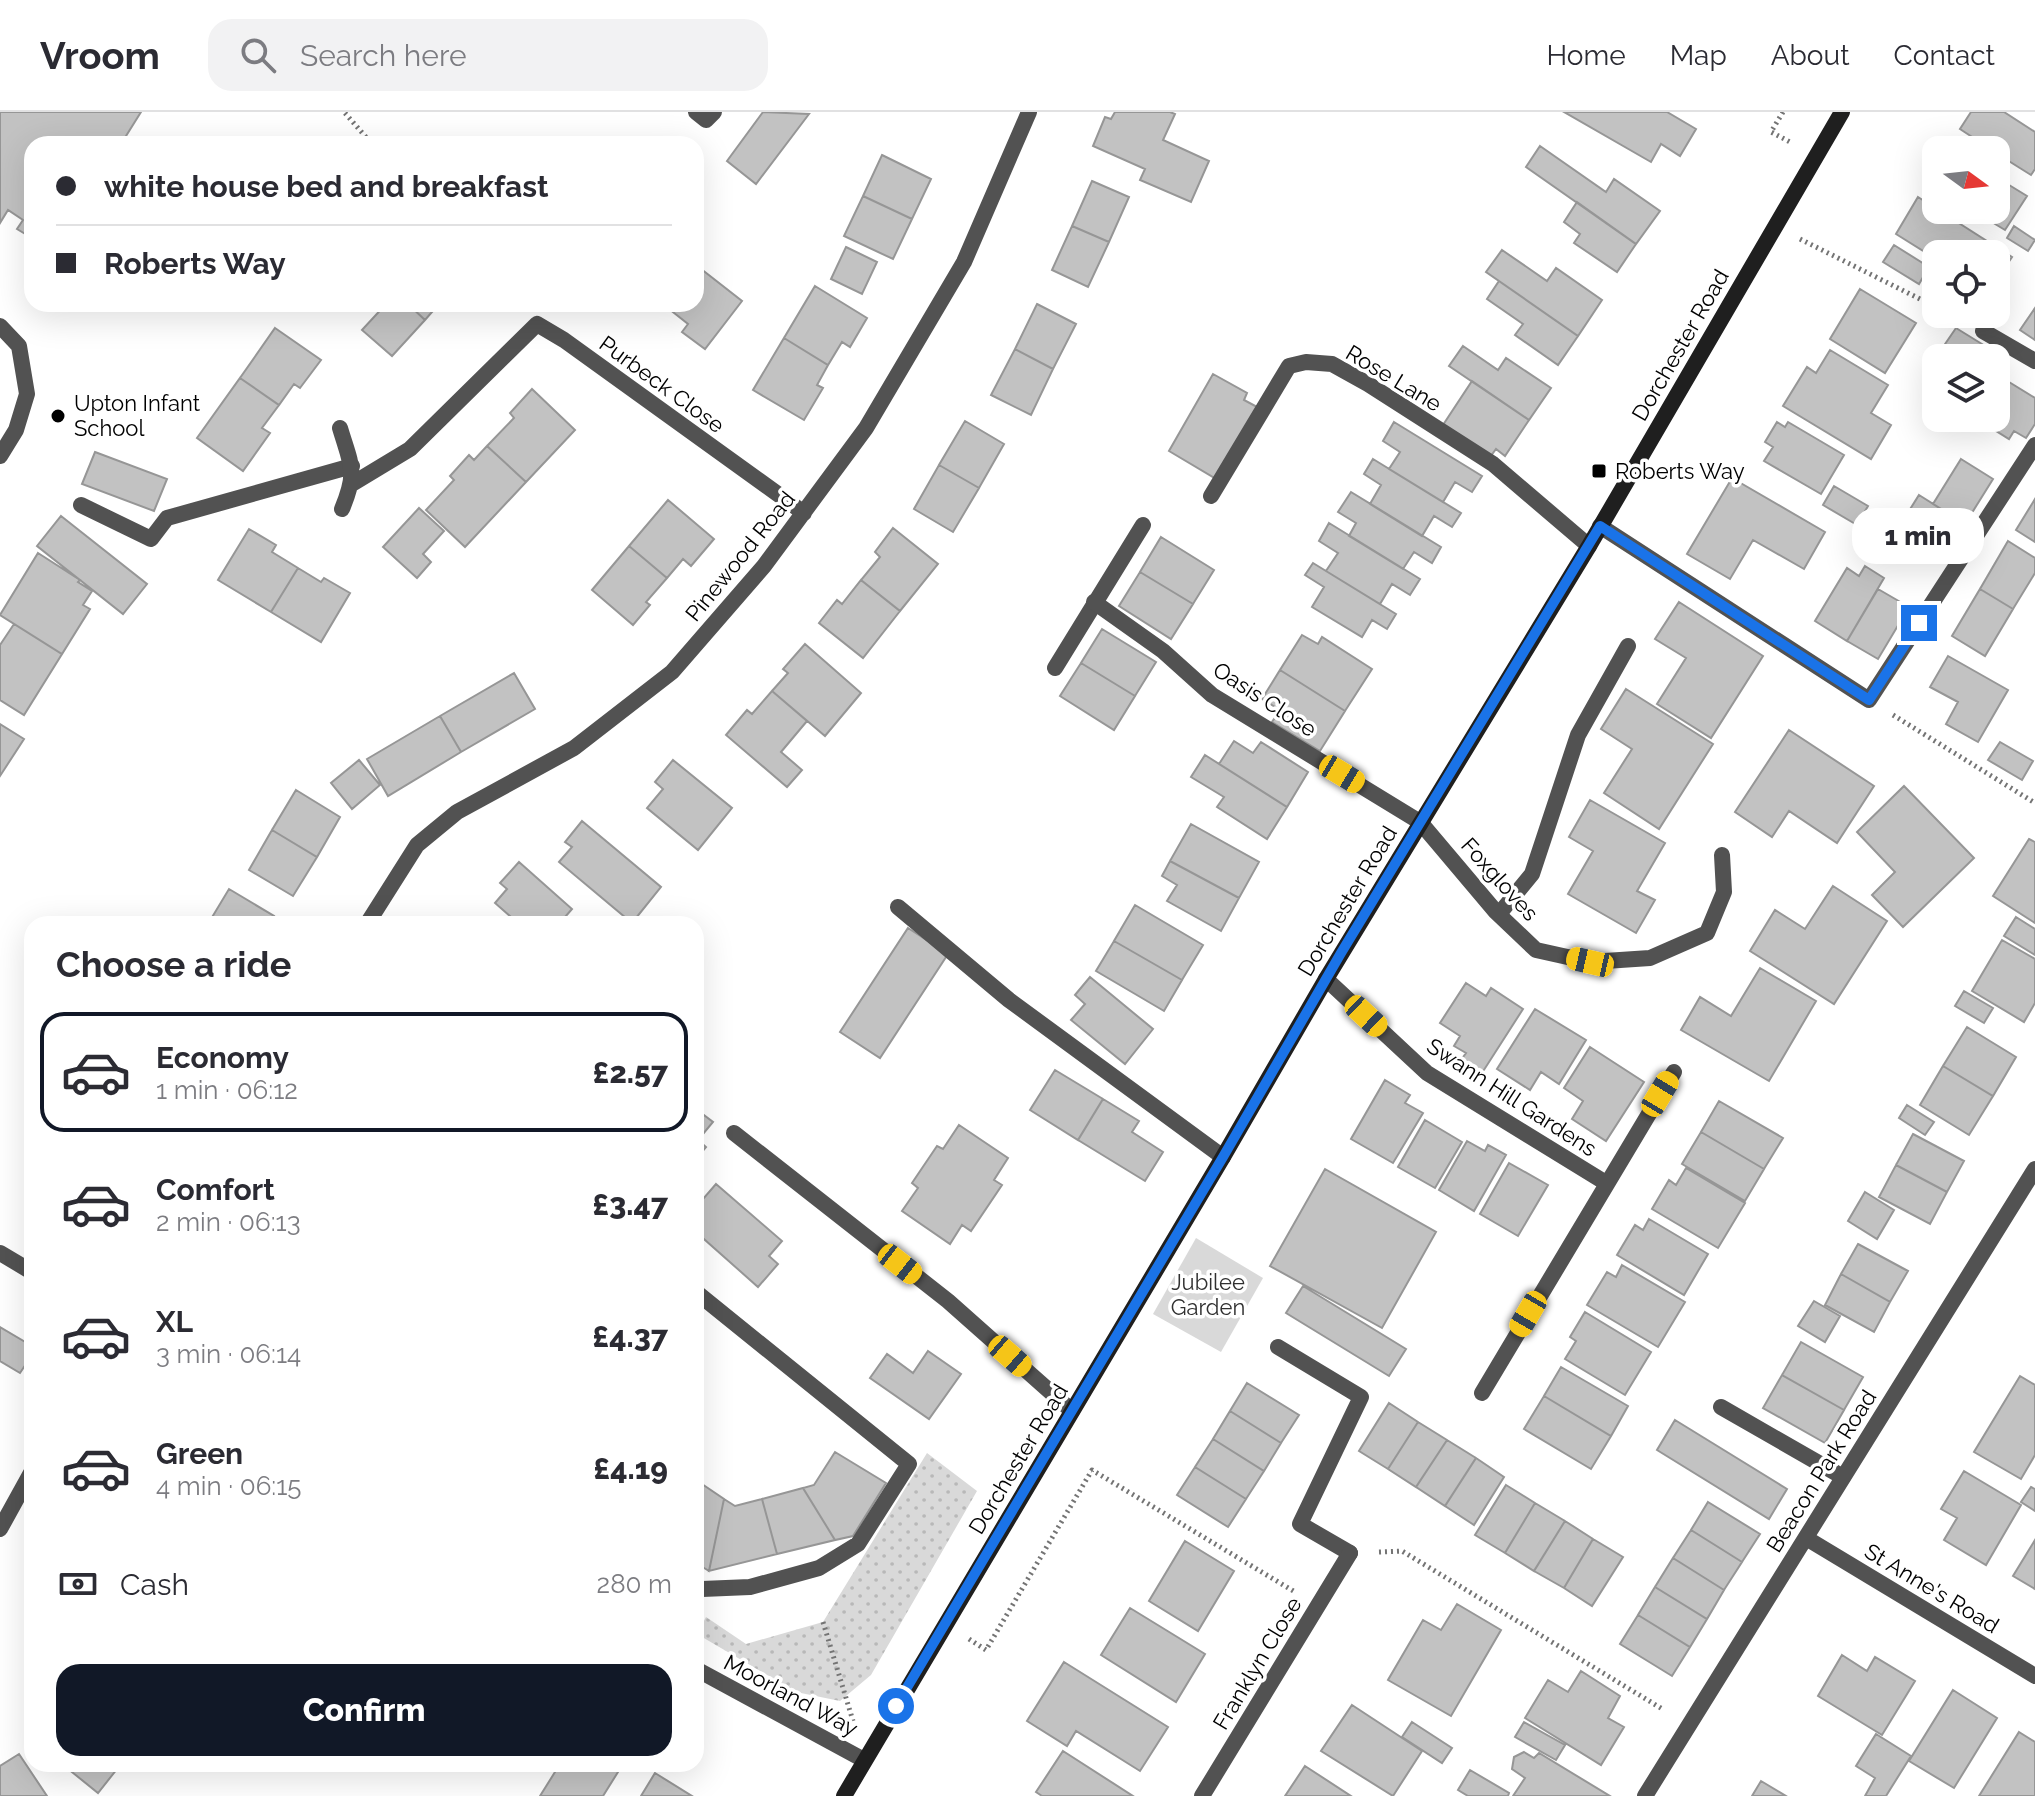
<!DOCTYPE html>
<meta charset="utf-8">
<style>
:root{--surface:#fff;--page:#f2f2f3;--text:#2b2b33;--muted:#7c7c81;--line:#e1e1e2;--accent:#111827}
body{margin:0;font-family:Raleway,sans-serif;background:var(--page);color:var(--text);height:100vh;display:flex;flex-direction:column;font-size:30px;white-space:nowrap}
*{box-sizing:border-box;margin:0}
p{font-size:26px;color:var(--muted)}
.icon{flex:none;width:44px;height:44px;fill:none;stroke:currentColor;stroke-width:2;stroke-linecap:round;stroke-linejoin:round}
.map{position:relative;flex:1;overflow:hidden}
.side{position:absolute;left:24px;top:804px;width:680px;height:856px;display:flex;flex-direction:column;background:var(--surface);border-radius:24px;box-shadow:0 8px 32px #0002}
.side>*{flex:none}
.hud{position:absolute;left:24px;top:24px;width:680px;height:176px;border-radius:24px;box-shadow:0 8px 32px #0002;display:grid;align-content:center;height:176px;padding:0 32px;background:var(--surface)}
.needle{width:52px;rotate:105deg}
.fabs{position:absolute;left:1922px;top:24px;display:grid;gap:16px}
.fabs a{display:grid;place-items:center;width:88px;height:88px;border-radius:16px;background:var(--surface);box-shadow:0 8px 32px #0002;font-size:40px}
.end{position:absolute;width:36px;height:36px;margin:-18px;border:10px solid #1a73e8;background:#fff;box-shadow:0 0 0 4px #fff}
.from{border-radius:50%}
.bubble{position:absolute;height:56px;border-radius:24px;background:var(--surface);box-shadow:0 8px 32px #0002;font-size:26px;font-weight:800;line-height:56px;text-align:center}
.car{position:absolute;width:24px;height:48px;margin:-24px -12px;border-radius:10px;box-shadow:0 0 6px 2px #0007;background:linear-gradient(#f5c518 24%,#345 0 40%,#f5c518 0 76%,#345 0 86%,#f5c518 0)}
.hud b{display:flex;align-items:center;gap:28px;height:76px;font-size:30px}
.hud b+b{border-top:2px solid var(--line)}
.hud i{width:20px;height:20px;background:var(--text)}
ul{padding:0;list-style:none}
li{display:flex;align-items:center;gap:24px;height:120px;margin:0 16px 12px;padding:0 16px;border:4px solid transparent;border-radius:24px}
li div{flex:1}
li b{display:block;font-size:30px}
li em{font-style:normal;font-weight:800}
li.active{border-color:var(--accent)}
li>.icon{width:72px;height:72px;stroke-width:1.5}
h2{padding:0 32px;font-size:36px;line-height:96px}
.pay{display:flex;align-items:center;gap:20px;height:88px;padding:0 32px;font-size:30px}
.pay p{margin-inline-start:auto}
.button{display:flex;gap:16px;margin-top:auto;padding:16px 32px}
.button a{flex:1;height:92px;border-radius:24px;background:var(--accent);color:#fff;font-size:32px;font-weight:800;line-height:92px;text-align:center}
header{display:flex;align-items:center;gap:48px;box-sizing:border-box;height:112px;padding:0 40px;background:var(--surface);border-bottom:2px solid var(--line)}
header strong{font-size:38px}
nav{display:flex;gap:44px;margin-inline-start:auto;font-size:28px}
.search{width:560px;height:72px;background:var(--page);display:flex;align-items:center;gap:20px;box-sizing:border-box;padding:0 28px;border-radius:24px;color:var(--muted);font-size:30px}
.map>svg:first-child{display:block}
.grass{fill:url(#grass-dots)}
.garden{fill:#d9d9d9}
.building{fill:#c2c2c2;stroke:#969696;stroke-width:2}
.lines{fill:none;stroke-linecap:round;stroke-linejoin:round}
.path{stroke:#747474;stroke-width:5;stroke-dasharray:2 4;stroke-linecap:butt}
.service{stroke:#525252;stroke-width:16}
.minor{stroke:#525252;stroke-width:16}
.secondary{stroke:#1f1f1f;stroke-width:16}
.route{stroke:#1a73e8;stroke-width:10}
.poi-dot{fill:#000;stroke:#fff;stroke-width:3}
.labels{text-anchor:middle;dominant-baseline:central;stroke-width:7;stroke-linejoin:round;paint-order:stroke}
.street-label{font-size:22px;fill:#000;stroke:#fff}
.poi-label{font-size:22px;fill:#000;stroke:#fff;text-anchor:start}
.park-label{font-size:22px;fill:#303030;stroke:#fff}
</style>
<header>
<strong>Vroom</strong>
<div class="search"><svg class="icon" aria-label="search" viewBox="0 0 24 24"><circle cx="10" cy="10" r="6"/><path d="M15 15l6 6"/></svg>Search here</div>
<nav><a>Home</a><a>Map</a><a>About</a><a>Contact</a></nav>
</header>
<div class="map">
<svg width="2035" height="1684" viewBox="0 0 2035 1684">
<defs>
<pattern id="grass-dots" width="8" height="8" patternUnits="userSpaceOnUse" patternTransform="scale(2)"><rect width="8" height="8" fill="#d9d9d9"/><path d="M2 2h.1M6 6h.1" fill="none" stroke="#b8b8b8" stroke-width="1.8" stroke-linecap="round"/></pattern>
</defs>
<rect width="100%" height="100%" fill="#fff"/>
<path class="grass" d="M927,1341L977,1379L871,1563L840,1589L796,1580L697,1522L706,1505L746,1532L823,1510Z"/>
<path class="garden" d="M1196,1126L1263,1166L1221,1240L1153,1202Z"/>
<path class="building" d="M0,0H141L121,32H32V126L17,117L23,108L8,98L0,111Z
M763,0L809,2L756,72L727,49Z
M1115,0H1170L1175,2L1163,28L1209,49L1191,90L1140,68L1145,57L1093,34L1105,5L1111,7Z
M1564,0H1667L1696,17L1680,44L1661,32L1651,50Z
M1971,0H2004L2035,20V57L2031,63L1996,41V38H1992L1960,17Z
M1540,34L1606,80L1614,67L1660,99L1636,132L1526,55Z
M882,43L931,67L912,107L863,84Z
M1996,65L2027,84L2005,118L1972,98H1996Z
M1092,69L1129,85L1109,130L1072,114Z
M863,84L912,107L893,147L844,124Z
M1918,85L2012,145L1996,169V142H1936V147L1896,122Z
M1577,90L1636,132L1617,160L1574,131L1580,122L1564,110Z
M1072,114L1109,130L1088,175L1052,158Z
M2014,114L2035,128L2028,139L2007,126Z
M1894,133L1929,155L1919,172L1883,150Z
M846,135L877,150L862,182L831,167Z
M1502,138L1547,169L1556,156L1602,188L1578,224L1486,160Z
M696,153L742,189L705,237L682,220L688,212L664,193L696,192Z
M1499,169L1578,224L1558,253L1515,223L1523,212L1487,187Z
M815,174L867,206L850,235L842,230L828,253L784,226Z
M1860,177L1916,211L1885,261L1830,227Z
M386,192H408L425,208L392,244L362,218Z
M408,192H439L425,208Z
M1037,192L1076,212L1053,257L1015,237Z
M2035,196V228L2020,218Z
M275,216L321,248L300,276L294,272L279,293L240,266Z
M1956,216L1990,237L1984,246H1953L1941,238Z
M784,226L828,253L817,273L823,276L804,308L753,278Z
M1463,234L1498,258L1506,246L1551,276L1529,308L1449,254Z
M1015,237L1053,257L1031,303L991,283Z
M1830,238L1888,273L1871,301L1891,313L1871,347L1783,294L1807,255L1816,261Z
M1213,262L1247,281L1244,288L1259,296L1218,368L1169,339Z
M1996,262L2035,286V312L2026,326L2014,319L2009,327L1977,307L1996,306Z
M240,266L279,293L262,316L270,321L243,359L197,326Z
M1472,269L1529,308L1505,344L1496,337L1488,348L1441,316Z
M532,277L575,318L526,370L487,334L514,306L510,301Z
M965,309L1004,332L979,376L939,353Z
M1394,310L1482,364L1472,380L1455,370L1443,390L1389,357L1400,340L1383,329Z
M1777,310L1785,315L1788,310L1844,343L1821,382L1764,349L1773,335L1765,330Z
M487,334L526,370L465,435L426,398L454,368L450,364L469,343L474,348Z
M95,340L167,367L154,399L82,372Z
M1373,347L1461,401L1452,415L1434,404L1422,424L1370,392L1381,373L1364,362Z
M1961,347L1993,367L1965,412L1933,392Z
M939,353L979,376L953,420L914,397Z
M1732,366L1825,420L1804,457L1753,428L1730,467L1687,442Z
M1834,374L1868,394L1857,413L1823,393Z
M1351,380L1441,435L1432,451L1414,440L1403,457L1349,424L1356,411L1338,400Z
M1919,383L1965,412L1948,438L1902,410Z
M2035,387V430L2016,418Z
M668,388L714,427L691,454L683,447L667,466L629,434Z
M419,396L444,419L423,442L431,450L417,466L383,435Z
M61,404L147,472L123,502L37,434Z
M1329,411L1420,467L1410,483L1392,472L1380,492L1326,459L1338,441L1319,429Z
M893,416L938,452L900,499L861,468L880,445L875,440Z
M249,417L276,433L272,440L298,456L271,500L218,468Z
M1161,425L1214,458L1193,492L1140,460Z
M2008,429L2035,446V461L2013,497L1980,477Z
M629,434L667,466L646,490L650,493L633,513L592,478Z
M38,441L80,468L78,470L92,479L83,493L90,497L62,542L0,503Z
M1313,451L1396,502L1387,517L1372,508L1362,525L1312,495L1324,475L1305,463Z
M1865,454L1884,466L1847,529L1815,509L1847,456L1859,464Z
M298,456L321,470L324,466L350,481L321,530L271,500Z
M1140,460L1193,492L1171,527L1119,494Z
M861,468L900,499L863,546L819,511L837,488L842,492Z
M1878,477L1909,495L1878,547L1847,529Z
M1980,477L2013,497L1985,544L1952,524Z
M1679,490L1763,544L1711,626L1657,592L1686,546L1655,527Z
M14,512L62,542L24,603L0,588V533Z
M1102,517L1156,550L1135,584L1081,551Z
M1302,523L1318,532L1322,525L1372,557L1345,599L1280,558Z
M805,532L861,581L825,624L772,579L788,561L783,557Z
M1948,544L2008,578L1978,630L1946,612L1958,590L1930,575Z
M1081,551L1135,584L1114,618L1060,584Z
M1280,558L1345,599L1320,639L1272,610L1280,598L1262,587Z
M514,561L535,597L461,640L440,604Z
M1626,577L1713,632L1659,717L1604,681L1632,637L1601,617Z
M772,579L807,609L781,640L802,658L787,675L726,623L747,598L752,602Z
M440,604L461,640L388,684L367,647Z
M0,612L24,627L0,664Z
M1789,618L1874,674L1837,731L1789,699L1772,725L1735,700Z
M1234,629L1253,641L1261,630L1308,660L1287,695L1219,652Z
M2000,630L2033,649L2022,668L1988,648Z
M1205,643L1287,695L1267,727L1217,695L1224,685L1191,665Z
M359,648L380,673L352,697L331,671Z
M673,648L732,696L698,738L647,696L663,677L655,670Z
M1904,674L1974,746L1903,815L1872,783L1895,760L1857,720Z
M296,678L340,705L317,745L272,718Z
M1590,688L1665,731L1637,779L1655,788L1636,821L1568,782L1593,739L1569,725Z
M582,709L661,775L632,811L559,750L572,735L565,730Z
M1191,712L1259,750L1239,786L1170,749Z
M272,718L317,745L293,784L249,758Z
M2029,727L2035,730V811L1993,784Z
M1170,749L1239,786L1221,819L1167,789L1177,773L1162,764Z
M519,750L572,797L559,812H519L495,791L507,777L500,771Z
M1833,774L1887,809L1834,892L1750,839L1775,798L1805,817Z
M229,777L274,804L270,812H208Z
M1135,793L1203,833L1182,868L1114,829Z
M2016,805L2035,817V843L2004,824Z
M908,816L948,842L880,946L840,920Z
M2002,828L2035,847V891L2024,910L1972,879Z
M1114,829L1182,868L1164,899L1096,859Z
M1760,856L1816,889L1769,969L1681,918L1700,885L1731,904Z
M1090,865L1153,917L1125,952L1071,908L1085,892L1075,883Z
M1466,871L1486,884L1491,876L1523,897L1482,961L1461,948L1466,941L1454,934L1460,924L1440,911Z
M1964,879L1993,896L1984,911L1955,894Z
M1535,897L1586,928L1559,972L1541,960L1530,978L1497,957Z
M1967,915L2016,945L1993,984L1943,954Z
M1590,935L1644,970L1606,1029L1572,1007L1583,989L1564,976Z
M1943,954L1993,984L1969,1023L1920,993Z
M1055,958L1103,987L1078,1028L1030,998Z
M1385,968L1410,983L1405,991L1423,1001L1393,1051L1351,1027Z
M1103,987L1139,1009L1132,1020L1163,1040L1145,1069L1078,1028Z
M1719,989L1783,1026L1764,1057L1701,1020Z
M1907,993L1934,1010L1925,1023L1899,1006Z
M696,997L713,1010L698,1028L706,1035L696,1047Z
M1425,1008L1462,1030L1435,1076L1398,1055Z
M959,1013L1008,1046L994,1068L1002,1073L971,1119L962,1113L950,1132L902,1099L918,1076L912,1071L937,1034L943,1037Z
M1701,1020L1764,1057L1745,1089L1682,1052Z
M1913,1022L1964,1049L1947,1080L1896,1053Z
M1467,1029L1485,1039L1488,1033L1506,1043L1474,1099L1439,1078Z
M1509,1051L1548,1073L1518,1124L1480,1102Z
M1896,1053L1947,1080L1930,1112L1879,1085Z
M1686,1056L1745,1091L1718,1136L1652,1097L1669,1068L1676,1073Z
M1325,1057L1436,1120L1382,1216L1270,1154Z
M716,1072L782,1129L769,1144L778,1152L758,1175L696,1120V1095Z
M1865,1080L1894,1098L1877,1127L1848,1109Z
M1649,1107L1708,1142L1684,1183L1617,1143L1635,1113L1643,1118Z
M1858,1132L1908,1159L1890,1190L1841,1162Z
M1622,1153L1685,1190L1658,1235L1587,1193L1607,1160L1616,1165Z
M1841,1162L1890,1190L1874,1220L1825,1193Z
M1303,1174L1406,1237L1389,1264L1286,1201Z
M1814,1189L1840,1204L1825,1230L1798,1214Z
M1585,1200L1651,1240L1625,1283L1565,1247L1576,1229L1570,1225Z
M0,1215L32,1234V1243L20,1261L0,1249Z
M1801,1230L1863,1265L1844,1298L1782,1263Z
M928,1239L961,1262L929,1307L870,1266L887,1242L913,1261Z
M1561,1255L1628,1294L1611,1324L1544,1284Z
M1782,1263L1844,1298L1825,1331L1763,1296Z
M2020,1264L2035,1273V1343L2021,1367L1974,1340Z
M1247,1271L1299,1303L1281,1331L1230,1299Z
M1544,1284L1611,1324L1591,1357L1524,1317Z
M1389,1291L1418,1310L1388,1357L1359,1339Z
M1230,1299L1281,1331L1264,1359L1213,1327Z
M1675,1308L1787,1377L1769,1407L1657,1338Z
M1418,1310L1447,1328L1416,1375L1388,1357Z
M1213,1327L1264,1359L1246,1387L1195,1355Z
M1447,1328L1476,1346L1445,1394L1416,1375Z
M835,1340L886,1371L853,1424L835,1428L803,1376L814,1373Z
M1476,1346L1504,1365L1474,1413L1445,1394Z
M1195,1355L1246,1387L1228,1415L1177,1383Z
M1964,1359L2021,1393L1986,1453L1944,1428L1957,1406L1941,1397Z
M696,1368L724,1387L709,1459L696,1451Z
M1506,1373L1535,1391L1505,1441L1475,1423Z
M2031,1375L2035,1377V1399L2021,1390Z
M803,1376L835,1428L777,1442L762,1387Z
M724,1387L735,1394L762,1387L777,1442L709,1459Z
M1708,1390L1760,1422L1742,1450L1691,1418Z
M1535,1391L1565,1409L1534,1459L1505,1441Z
M1565,1409L1593,1427L1564,1476L1534,1459Z
M1691,1418L1742,1450L1724,1478L1673,1446Z
M1593,1427L1623,1445L1592,1494L1564,1476Z
M2035,1428V1477L2013,1464Z
M1185,1429L1234,1459L1198,1519L1149,1489Z
M1673,1446L1724,1478L1707,1507L1655,1475Z
M1655,1475L1707,1507L1690,1535L1638,1503Z
M1457,1492L1501,1518L1451,1604L1388,1568L1423,1508L1441,1518Z
M1130,1496L1205,1542L1176,1590L1101,1543Z
M1638,1503L1690,1535L1672,1564L1620,1532Z
M1842,1543L1867,1559L1875,1545L1915,1569L1882,1623L1818,1584Z
M1064,1550L1168,1615L1140,1659L1076,1619L1067,1634L1027,1609Z
M1581,1559L1620,1584L1608,1606L1624,1615L1601,1653L1525,1606L1548,1568L1568,1580Z
M1953,1578L1997,1606L1954,1676L1909,1649Z
M1352,1593L1422,1639L1393,1684L1321,1639Z
M1412,1610L1452,1636L1442,1651L1402,1625Z
M1524,1610L1565,1633L1556,1648L1515,1625Z
M2019,1620L2035,1630V1684H1979Z
M1876,1622L1911,1644L1886,1684H1865L1875,1666L1856,1654Z
M1063,1639L1133,1684H1042L1036,1680Z
M1524,1640L1534,1646L1539,1641L1610,1684H1513L1525,1666L1512,1657L1514,1645Z
M19,1642L47,1684H0V1654Z
M62,1652H121L98,1681Z
M560,1652H623L603,1684H540Z
M1305,1654L1351,1684H1285Z
M1470,1658L1509,1681L1508,1684H1468L1458,1678Z
M655,1661L692,1684H641Z
M1761,1669L1786,1684H1752Z"/>
<g class="lines">
<path class="path" d="M1783,0L1771,20L1790,30
M345,1L372,32
M1800,127L1936,195
M1893,603L2035,691
M1379,1440L1402,1439L1664,1598
M823,1510L853,1609
M969,1527L986,1538L1092,1358L1295,1480"/>
<path class="service" d="M696,0L706,8L714,0
M0,214L19,234L27,282L16,318L0,344
M1211,384L1289,254L1306,250L1332,252L1368,272L1493,352L1589,434
M81,393L151,427L167,406L352,354
M1055,556L1143,413
M898,795L1009,888L1223,1045
M1499,802L1532,762L1578,623L1628,534
M1326,867L1427,961L1606,1071
M734,1021L948,1189L1072,1299
M696,1180L909,1352L858,1432L819,1456L750,1475L702,1477L696,1475
M1278,1235L1361,1285L1300,1412L1350,1441
M1482,1281L1674,960
M1721,1295L1843,1365"/>
<path class="minor" d="M1983,219L2035,249
M340,316C351,353 358,359 342,397
M352,372L410,337L537,212L564,228L804,401
M1600,414L1869,588L2035,333
M1094,490L1163,539L1212,583L1420,710L1496,800L1536,838L1590,850L1650,846L1707,821L1724,780L1722,743
M367,812L417,733L457,700L574,636L672,560L764,454L866,316L964,150L1029,0
M0,1141L32,1160
M0,1417L32,1359
M1806,1426L2035,1564
M696,1557L864,1648
M1202,1684L1350,1441
M1645,1684L2035,1057"/>
<path class="secondary" d="M844,1684L1223,1045L1326,867L1589,434L1842,0"/>
</g>
<g class="lines">
<path class="route" d="M896,1594L1223,1045L1341,841L1600,414L1869,588L1919,511"/>
</g>
<g class="poi-dot">
<circle cx="58" cy="304" r="8"/>
<rect x="1591" y="351" width="16" height="16" rx="4"/>
</g>
<g class="labels">
<g class="street-label">
<text transform="translate(1680 233) rotate(-60)">Dorchester Road</text>
<text transform="translate(1394 266) rotate(31)">Rose Lane</text>
<text transform="translate(662 272) rotate(36)">Purbeck Close</text>
<text transform="translate(740 444) rotate(-51)">Pinewood Road</text>
<text transform="translate(1265 587) rotate(33)">Oasis Close</text>
<text transform="translate(1500 767) rotate(48)">Foxgloves</text>
<text transform="translate(1347 789) rotate(-59)">Dorchester Road</text>
<text transform="translate(1512 985) rotate(33)">Swann Hill Gardens</text>
<text transform="translate(1018 1347) rotate(-59)">Dorchester Road</text>
<text transform="translate(1821 1359) rotate(-58)">Beacon Park Road</text>
<text transform="translate(1932 1476) rotate(31)">St Anne's Road</text>
<text transform="translate(1257 1551) rotate(-59)">Franklyn Close</text>
<text transform="translate(791 1583) rotate(28)">Moorland Way</text>
</g>
<g class="poi-label">
<text x="74" y="291">Upton Infant<tspan x="74" dy="25">School</tspan></text>
<text x="1615" y="359">Roberts Way</text>
</g>
<g class="park-label">
<text x="1208" y="1170">Jubilee<tspan x="1208" dy="25">Garden</tspan></text>
</g>
</g>
</svg>
<div class="fabs">
<a><svg class="needle" viewBox="-14 -14 28 28"><path d="M0-13l5 13h-10z" fill="#e53935"/><path d="M0 13l5-13h-10z" fill="#7c7c81"/></svg></a>
<a><svg class="icon" aria-label="locate" viewBox="0 0 24 24"><circle cx="12" cy="12" r="6"/><path d="M12 2v4M12 18v4M2 12h4M18 12h4"/></svg></a>
<a><svg class="icon" aria-label="layers" viewBox="0 0 24 24"><path d="M12 4l9 5-9 5-9-5zM3 14l9 5 9-5"/></svg></a>
</div>
<i class="end from" style="left:896px;top:1594px"></i>
<i class="end" style="left:1919px;top:511px"></i>
<div class="bubble" style="left:1852px;top:396px;width:132px">1 min</div>
<i class="car" style="left:1342px;top:662px;rotate:121deg"></i>
<i class="car" style="left:1590px;top:850px;rotate:283deg"></i>
<i class="car" style="left:1366px;top:904px;rotate:133deg"></i>
<i class="car" style="left:1660px;top:982px;rotate:31deg"></i>
<i class="car" style="left:900px;top:1152px;rotate:128deg"></i>
<i class="car" style="left:1528px;top:1202px;rotate:210deg"></i>
<i class="car" style="left:1010px;top:1244px;rotate:131deg"></i>
<div class="hud">
<b><i class="from"></i>white house bed and breakfast</b>
<b><i></i>Roberts Way</b>
</div>
<section class="side">
<h2>Choose a ride</h2>
<ul>
<li class="active"><svg class="icon" aria-label="car" viewBox="0 0 24 24"><path d="M5 17H2v-5l4-1 3-4h7l3 4 3 1v5h-3M9 17h6M6 11h13"/><circle cx="7" cy="17" r="2"/><circle cx="17" cy="17" r="2"/></svg><div><b>Economy</b><p>1 min · 06:12</p></div><em>£2.57</em></li>
<li><svg class="icon" aria-label="car" viewBox="0 0 24 24"><path d="M5 17H2v-5l4-1 3-4h7l3 4 3 1v5h-3M9 17h6M6 11h13"/><circle cx="7" cy="17" r="2"/><circle cx="17" cy="17" r="2"/></svg><div><b>Comfort</b><p>2 min · 06:13</p></div><em>£3.47</em></li>
<li><svg class="icon" aria-label="car" viewBox="0 0 24 24"><path d="M5 17H2v-5l4-1 3-4h7l3 4 3 1v5h-3M9 17h6M6 11h13"/><circle cx="7" cy="17" r="2"/><circle cx="17" cy="17" r="2"/></svg><div><b>XL</b><p>3 min · 06:14</p></div><em>£4.37</em></li>
<li><svg class="icon" aria-label="car" viewBox="0 0 24 24"><path d="M5 17H2v-5l4-1 3-4h7l3 4 3 1v5h-3M9 17h6M6 11h13"/><circle cx="7" cy="17" r="2"/><circle cx="17" cy="17" r="2"/></svg><div><b>Green</b><p>4 min · 06:15</p></div><em>£4.19</em></li>
</ul>
<div class="pay"><svg class="icon" aria-label="cash" viewBox="0 0 24 24"><path d="M3 7h18v10H3z"/><circle cx="12" cy="12" r="2"/></svg>Cash<p>280 m</p></div>
<div class="button"><a>Confirm</a></div>
</section>
</div>
